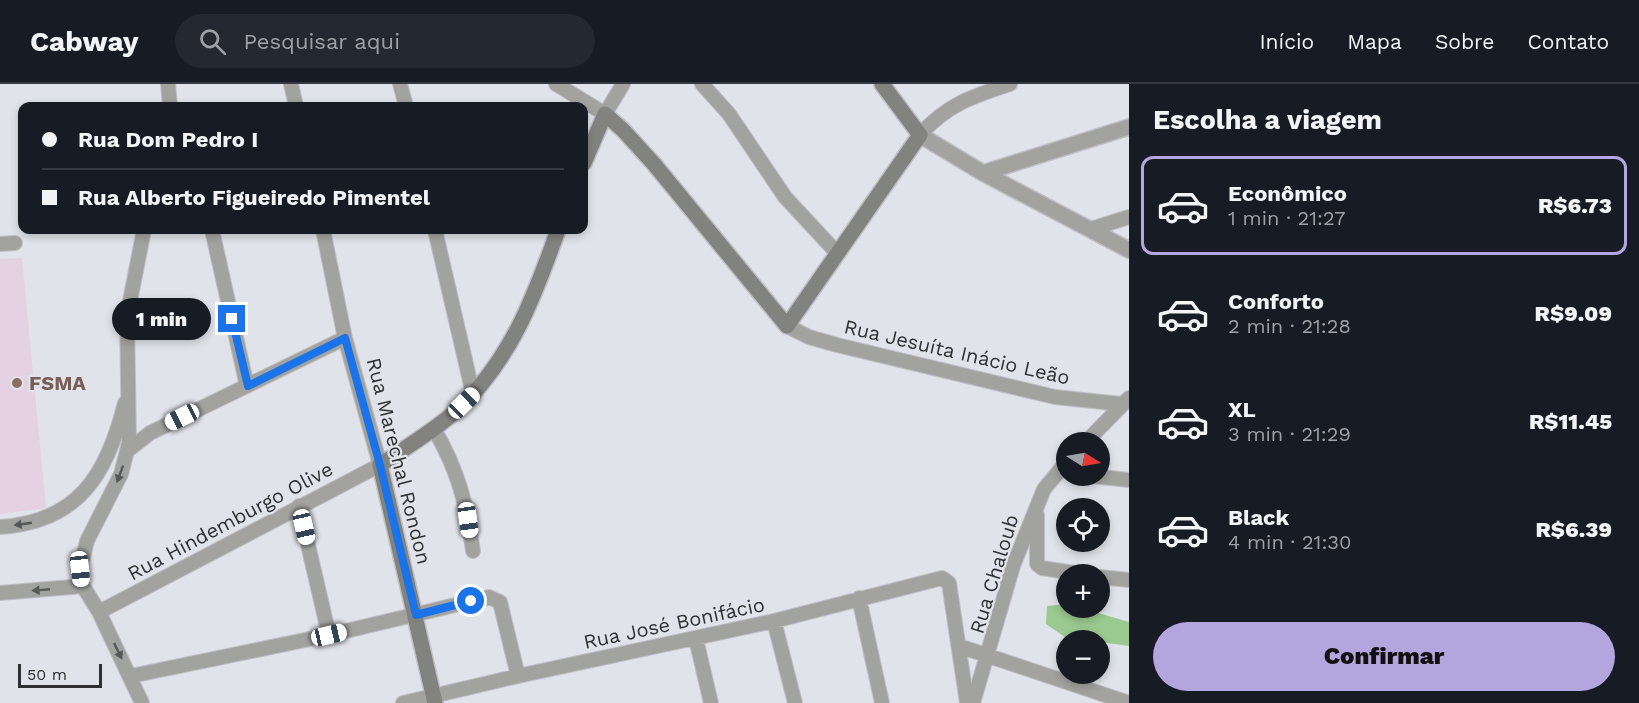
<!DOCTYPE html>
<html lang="pt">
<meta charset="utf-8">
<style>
:root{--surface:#171b24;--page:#242831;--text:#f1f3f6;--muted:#9ea1a6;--line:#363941;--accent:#b3a5dd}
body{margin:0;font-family:"Work Sans",sans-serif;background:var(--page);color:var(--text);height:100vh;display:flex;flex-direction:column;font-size:22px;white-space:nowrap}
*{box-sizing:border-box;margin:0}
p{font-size:20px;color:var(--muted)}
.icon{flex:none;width:33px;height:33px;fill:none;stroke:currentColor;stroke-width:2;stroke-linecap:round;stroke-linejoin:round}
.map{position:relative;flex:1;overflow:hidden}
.drawer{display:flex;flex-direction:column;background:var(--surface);width:510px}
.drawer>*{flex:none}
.banner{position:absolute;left:18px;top:18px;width:570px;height:132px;border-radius:12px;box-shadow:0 3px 9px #0003;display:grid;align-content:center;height:132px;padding:0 24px;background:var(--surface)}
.needle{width:39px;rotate:101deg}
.controls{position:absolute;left:1056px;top:348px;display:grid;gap:12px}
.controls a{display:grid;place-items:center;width:54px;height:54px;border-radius:50%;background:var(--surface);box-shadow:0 3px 9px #0003;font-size:30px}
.scale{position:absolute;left:18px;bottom:15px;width:84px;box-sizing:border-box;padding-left:6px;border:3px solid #2f3033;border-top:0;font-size:16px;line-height:21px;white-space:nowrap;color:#2f3033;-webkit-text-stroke:4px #e0e3e9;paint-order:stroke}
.end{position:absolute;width:27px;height:27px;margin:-14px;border:8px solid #1a73e8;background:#fff;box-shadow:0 0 0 3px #fff}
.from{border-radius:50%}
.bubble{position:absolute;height:42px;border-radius:21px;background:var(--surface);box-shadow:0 3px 9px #0003;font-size:20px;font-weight:800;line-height:42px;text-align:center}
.car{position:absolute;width:18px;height:36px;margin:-18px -9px;border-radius:8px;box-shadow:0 0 4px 2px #0007;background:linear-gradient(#fff 24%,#345 0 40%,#fff 0 76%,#345 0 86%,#fff 0)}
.banner b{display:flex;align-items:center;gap:21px;height:57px;font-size:22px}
.banner b+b{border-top:2px solid var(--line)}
.banner i{width:15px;height:15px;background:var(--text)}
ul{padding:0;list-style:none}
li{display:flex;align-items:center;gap:18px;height:99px;margin:0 12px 9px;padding:0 12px;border:3px solid transparent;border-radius:12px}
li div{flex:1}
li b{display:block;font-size:22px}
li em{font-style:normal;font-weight:800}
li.current{border-color:var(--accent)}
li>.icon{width:54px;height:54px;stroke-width:1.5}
h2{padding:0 24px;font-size:27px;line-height:72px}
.button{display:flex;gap:12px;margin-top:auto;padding:12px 24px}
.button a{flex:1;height:69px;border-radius:36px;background:var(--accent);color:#111;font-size:24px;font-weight:800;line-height:69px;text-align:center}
header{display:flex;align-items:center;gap:36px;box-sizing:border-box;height:84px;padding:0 30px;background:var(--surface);border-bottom:2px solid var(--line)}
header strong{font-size:28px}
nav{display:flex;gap:33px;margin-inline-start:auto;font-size:21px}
.search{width:420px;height:54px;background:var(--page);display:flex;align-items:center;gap:15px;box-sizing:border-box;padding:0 21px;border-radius:33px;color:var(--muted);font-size:22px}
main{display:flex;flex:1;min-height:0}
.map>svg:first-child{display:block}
.education{fill:#e4d2e3}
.green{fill:#9aca8f}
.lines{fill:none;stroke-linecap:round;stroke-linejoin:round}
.minor-casing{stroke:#bdbfc5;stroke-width:16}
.tertiary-casing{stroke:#bdbfc5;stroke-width:18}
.secondary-casing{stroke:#bdbfc5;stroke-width:18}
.minor{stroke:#a2a29f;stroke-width:14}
.tertiary{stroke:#a2a29f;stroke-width:15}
.secondary{stroke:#82837e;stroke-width:15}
.oneway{fill:#575859}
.route{stroke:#1a73e8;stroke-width:8}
.education-dot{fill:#8d6e63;stroke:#e0e3e9;stroke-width:2}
.labels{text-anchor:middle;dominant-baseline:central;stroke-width:4.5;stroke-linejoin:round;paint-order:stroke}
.street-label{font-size:20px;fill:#2f3033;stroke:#e0e3e9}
.education-label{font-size:20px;font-weight:bold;fill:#785e54;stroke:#e0e3e9;text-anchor:start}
</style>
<header>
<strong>Cabway</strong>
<div class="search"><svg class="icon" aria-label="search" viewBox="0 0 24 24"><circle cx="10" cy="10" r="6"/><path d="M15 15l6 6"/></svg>Pesquisar aqui</div>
<nav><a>Início</a><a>Mapa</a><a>Sobre</a><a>Contato</a></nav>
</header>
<main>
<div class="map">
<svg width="1129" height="619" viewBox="0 0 1129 619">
<rect width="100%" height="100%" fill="#e0e3e9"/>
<path class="education" d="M22,174L46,424L0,430V175Z"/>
<path class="green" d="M1066,520V524H1081L1129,538V562L1065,553L1046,540L1047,522Z"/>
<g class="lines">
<defs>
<path id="minor" d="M168,0L170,22
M291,0L296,22
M400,0L406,22
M556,0L605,30L623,0
M702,0L729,30L785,113L837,169
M920,51C946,21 973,12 1010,0
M1091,145L1129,133
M212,146L247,302
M435,146L473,310
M0,160L15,159
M787,242L809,253L837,261L1055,313L1121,320
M434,345C459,388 466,419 473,467
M1086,358L1129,314
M127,367L150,349L345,254
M1092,392L1129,396
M299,422L329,551
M1037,431V480L1042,484L1081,490
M0,443C79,438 107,390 125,319
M1100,493L1129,496
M0,509L83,502
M859,514L882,619
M99,528L380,381L345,254L323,146
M774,537L795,619
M696,555L711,619
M959,562L1129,619
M131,592L329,551L489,513L500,518L518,592
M142,619L99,528L83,502L80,485L87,457L121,390L129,359L127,232L144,146
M403,619L518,592L774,537L942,494L949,499L967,619
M973,619L1013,482L1044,405L1066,379"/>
<path id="tertiary" d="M920,51L983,89L1129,166
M983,89L1129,43"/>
<path id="secondary" d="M584,79L605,30L623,46L654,80L787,242L920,51L882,0
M435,619L380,381C405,364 432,348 455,328C510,278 534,214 558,146"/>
</defs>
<use href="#minor" class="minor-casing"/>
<use href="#tertiary" class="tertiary-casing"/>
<use href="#secondary" class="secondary-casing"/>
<use href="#minor" class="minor"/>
<use href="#tertiary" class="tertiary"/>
<use href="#secondary" class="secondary"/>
</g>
<defs><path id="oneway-solid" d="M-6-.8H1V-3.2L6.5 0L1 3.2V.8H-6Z" transform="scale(1.5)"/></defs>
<g class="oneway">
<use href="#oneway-solid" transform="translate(120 390) rotate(110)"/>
<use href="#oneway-solid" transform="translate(23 440) rotate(172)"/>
<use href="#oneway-solid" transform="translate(41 506) rotate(175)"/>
<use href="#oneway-solid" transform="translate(118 567) rotate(64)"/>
</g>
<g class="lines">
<path class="route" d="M232,235L248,302L345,254L380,381L416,531L471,517"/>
</g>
<circle class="education-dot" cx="17" cy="299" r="6"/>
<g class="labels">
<g class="street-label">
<text transform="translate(957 268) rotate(13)">Rua Jesuíta Inácio Leão</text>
<text transform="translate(399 377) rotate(76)">Rua Marechal Rondon</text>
<text transform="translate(230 437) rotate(-28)">Rua Hindemburgo Olive</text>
<text transform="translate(994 490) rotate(-73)">Rua Chaloub</text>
<text transform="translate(674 539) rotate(-12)">Rua José Bonifácio</text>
</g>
<g class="education-label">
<text x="29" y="299">FSMA</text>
</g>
</g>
</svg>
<div class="controls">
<a><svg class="needle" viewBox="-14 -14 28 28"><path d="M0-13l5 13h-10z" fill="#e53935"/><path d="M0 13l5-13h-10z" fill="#9ea1a6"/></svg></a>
<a><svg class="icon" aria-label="locate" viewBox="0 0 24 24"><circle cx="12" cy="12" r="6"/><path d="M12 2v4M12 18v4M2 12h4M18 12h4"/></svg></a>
<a>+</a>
<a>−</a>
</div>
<div class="scale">50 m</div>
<i class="end from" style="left:471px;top:517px"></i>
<i class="end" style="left:232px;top:235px"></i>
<div class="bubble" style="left:112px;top:214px;width:99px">1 min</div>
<i class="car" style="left:464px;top:319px;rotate:46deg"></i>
<i class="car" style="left:182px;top:333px;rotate:244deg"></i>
<i class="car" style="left:468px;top:436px;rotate:172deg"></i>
<i class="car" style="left:304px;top:443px;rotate:167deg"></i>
<i class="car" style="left:80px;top:485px;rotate:174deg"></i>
<i class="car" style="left:329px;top:551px;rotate:77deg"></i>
<div class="banner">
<b><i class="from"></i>Rua Dom Pedro I</b>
<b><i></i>Rua Alberto Figueiredo Pimentel</b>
</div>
</div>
<section class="drawer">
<h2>Escolha a viagem</h2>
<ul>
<li class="current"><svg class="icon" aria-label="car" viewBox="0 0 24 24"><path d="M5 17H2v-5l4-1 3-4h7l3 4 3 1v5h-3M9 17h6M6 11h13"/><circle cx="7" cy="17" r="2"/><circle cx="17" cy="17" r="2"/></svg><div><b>Econômico</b><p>1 min · 21:27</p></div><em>R$6.73</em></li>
<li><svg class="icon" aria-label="car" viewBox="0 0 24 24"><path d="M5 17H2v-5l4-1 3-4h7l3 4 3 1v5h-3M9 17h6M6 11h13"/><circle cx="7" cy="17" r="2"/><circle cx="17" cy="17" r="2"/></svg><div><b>Conforto</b><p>2 min · 21:28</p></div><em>R$9.09</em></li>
<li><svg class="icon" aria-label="car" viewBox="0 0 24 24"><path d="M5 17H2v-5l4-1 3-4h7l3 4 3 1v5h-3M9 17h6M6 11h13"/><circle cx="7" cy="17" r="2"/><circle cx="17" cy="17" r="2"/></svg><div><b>XL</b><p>3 min · 21:29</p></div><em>R$11.45</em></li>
<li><svg class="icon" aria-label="car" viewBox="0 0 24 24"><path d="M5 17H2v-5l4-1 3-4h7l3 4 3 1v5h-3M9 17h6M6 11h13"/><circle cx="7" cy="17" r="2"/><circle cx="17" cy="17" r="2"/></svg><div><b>Black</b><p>4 min · 21:30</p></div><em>R$6.39</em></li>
</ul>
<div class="button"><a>Confirmar</a></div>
</section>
</main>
